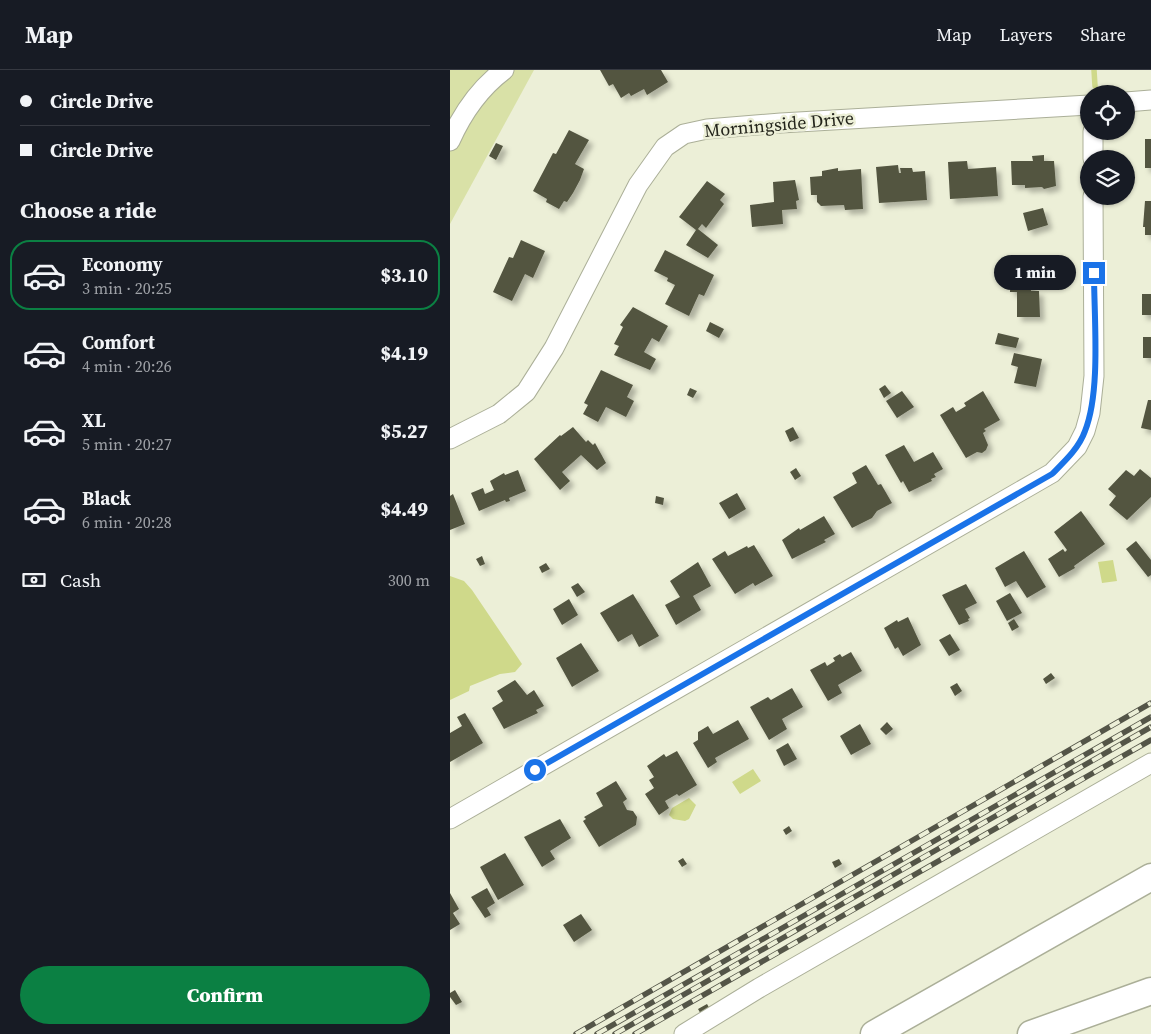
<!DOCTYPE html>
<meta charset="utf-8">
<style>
:root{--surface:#171b24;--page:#20242c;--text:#f1f3f6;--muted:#9ea1a6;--line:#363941;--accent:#0b8043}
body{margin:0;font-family:"Source Serif 4",serif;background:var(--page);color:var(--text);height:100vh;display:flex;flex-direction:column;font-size:19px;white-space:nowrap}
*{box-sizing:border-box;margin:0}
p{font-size:16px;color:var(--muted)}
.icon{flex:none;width:28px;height:28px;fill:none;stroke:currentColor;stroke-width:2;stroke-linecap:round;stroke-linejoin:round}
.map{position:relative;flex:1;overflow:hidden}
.details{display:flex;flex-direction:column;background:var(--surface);width:450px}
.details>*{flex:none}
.hud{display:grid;align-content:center;height:110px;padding:0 20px;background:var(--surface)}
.controls{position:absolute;left:630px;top:15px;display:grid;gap:10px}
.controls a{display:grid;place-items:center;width:55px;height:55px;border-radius:50%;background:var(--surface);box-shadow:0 1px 4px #0004;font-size:25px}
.end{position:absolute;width:22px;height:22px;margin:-11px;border:6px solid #1a73e8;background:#fff;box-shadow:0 0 0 2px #fff}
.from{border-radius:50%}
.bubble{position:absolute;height:35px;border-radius:18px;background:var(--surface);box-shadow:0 1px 4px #0004;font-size:16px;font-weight:800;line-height:35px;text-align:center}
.hud b{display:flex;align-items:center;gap:18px;height:48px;font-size:19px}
.hud b+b{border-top:1px solid var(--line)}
.hud i{width:12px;height:12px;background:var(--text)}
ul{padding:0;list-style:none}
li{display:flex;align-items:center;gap:15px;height:70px;margin:0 10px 8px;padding:0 10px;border:2px solid transparent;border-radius:20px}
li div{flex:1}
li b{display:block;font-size:19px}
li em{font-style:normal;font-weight:800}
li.on{border-color:var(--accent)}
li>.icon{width:45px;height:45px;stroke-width:1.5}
h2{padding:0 20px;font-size:22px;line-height:60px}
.pay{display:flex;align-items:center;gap:12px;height:55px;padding:0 20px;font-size:19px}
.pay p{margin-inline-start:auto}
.primary-button{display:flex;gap:10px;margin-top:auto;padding:10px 20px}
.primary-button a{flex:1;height:58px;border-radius:30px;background:var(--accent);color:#fff;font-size:20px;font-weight:800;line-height:58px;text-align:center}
header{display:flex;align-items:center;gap:30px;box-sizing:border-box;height:70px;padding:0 25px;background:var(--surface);border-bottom:1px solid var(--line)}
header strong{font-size:24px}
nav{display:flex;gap:28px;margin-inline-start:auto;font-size:18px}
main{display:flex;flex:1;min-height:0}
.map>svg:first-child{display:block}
.green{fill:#d9e1a7}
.water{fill:#cfd98a}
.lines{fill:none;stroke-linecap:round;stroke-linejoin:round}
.stream{stroke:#cfd98a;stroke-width:5.5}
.building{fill:#535541;filter:url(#shadow)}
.minor-casing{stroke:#abaf98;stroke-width:21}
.highway-casing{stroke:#abaf98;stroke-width:29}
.minor{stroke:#fff;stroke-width:19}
.highway{stroke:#fff;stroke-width:26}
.rail-casing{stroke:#545548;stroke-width:5.5}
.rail{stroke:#ecefd7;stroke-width:4;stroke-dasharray:11;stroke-linecap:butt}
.route{stroke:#1a73e8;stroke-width:6}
.labels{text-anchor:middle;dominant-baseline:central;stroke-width:5;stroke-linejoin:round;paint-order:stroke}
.street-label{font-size:18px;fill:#23241b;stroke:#ecefd7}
</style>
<header>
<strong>Map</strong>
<nav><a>Map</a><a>Layers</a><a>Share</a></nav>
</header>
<main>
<section class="details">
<div class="hud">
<b><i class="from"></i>Circle Drive</b>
<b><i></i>Circle Drive</b>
</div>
<h2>Choose a ride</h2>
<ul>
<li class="on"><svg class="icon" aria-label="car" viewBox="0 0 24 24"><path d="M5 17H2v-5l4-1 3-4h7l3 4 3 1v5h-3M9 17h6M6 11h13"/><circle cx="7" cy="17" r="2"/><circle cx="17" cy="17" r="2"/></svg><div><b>Economy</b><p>3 min · 20:25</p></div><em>$3.10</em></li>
<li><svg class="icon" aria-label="car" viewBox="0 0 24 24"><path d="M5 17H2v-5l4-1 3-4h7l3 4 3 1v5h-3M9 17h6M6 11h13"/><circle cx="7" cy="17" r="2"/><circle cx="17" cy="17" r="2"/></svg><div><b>Comfort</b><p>4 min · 20:26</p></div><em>$4.19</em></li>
<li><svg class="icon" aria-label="car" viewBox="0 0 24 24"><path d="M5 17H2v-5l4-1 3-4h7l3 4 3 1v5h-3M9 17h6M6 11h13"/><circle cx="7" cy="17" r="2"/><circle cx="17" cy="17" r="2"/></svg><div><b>XL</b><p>5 min · 20:27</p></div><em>$5.27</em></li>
<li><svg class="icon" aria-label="car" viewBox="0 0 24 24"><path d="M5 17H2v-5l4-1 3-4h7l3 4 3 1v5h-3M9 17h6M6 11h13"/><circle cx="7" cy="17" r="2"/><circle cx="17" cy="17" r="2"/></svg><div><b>Black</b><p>6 min · 20:28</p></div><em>$4.49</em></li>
</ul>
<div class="pay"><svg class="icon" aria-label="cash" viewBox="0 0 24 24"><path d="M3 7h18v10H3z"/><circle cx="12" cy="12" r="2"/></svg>Cash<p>300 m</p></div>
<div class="primary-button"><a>Confirm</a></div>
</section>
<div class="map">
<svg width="701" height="964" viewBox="0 0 701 964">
<defs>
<filter id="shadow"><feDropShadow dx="4.5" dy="4.5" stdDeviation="2.5" flood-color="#0004"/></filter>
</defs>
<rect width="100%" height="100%" fill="#ecefd7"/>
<path class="green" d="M0,0H84L0,154Z"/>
<path class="water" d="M663,490L667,511L652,513L648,492Z
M0,506L14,511L22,520L72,594L65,602L50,604L20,616L19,621L0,630Z
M303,699L311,711L290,724L282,712Z
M239,728L246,735L239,749L235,751L223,749L219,745L222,738Z"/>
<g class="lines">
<path class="stream" d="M644,0L645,16"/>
</g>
<path class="building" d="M150,0H211L218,12L197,25L194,19L181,26L179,23L171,28L163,14L159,16Z
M119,60L139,70L125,94L134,99L130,110L123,123L117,132L114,131L109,139L96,132L97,129L83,121L103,83L106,84Z
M695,69H701V98H695Z
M46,73L53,76L46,90L39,86Z
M594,85V91H604L606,116L594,119L592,117L575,118V115H562L561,91H583L582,86Z
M517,91L518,99L546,97L548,126L500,129L498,92Z
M448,95L449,103H451L450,98H462L463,102L475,101L477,130L429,133L426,97Z
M388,98V101L411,99L413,139L395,140L394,135L371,136L367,132V125H361L360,107L372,106V101Z
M345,110L349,130L346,131L347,139L332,140L333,154L302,157L300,135L324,132L323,112Z
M257,111L275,124L270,130L274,134L256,158L252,154L248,159L268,175L258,188L236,175L246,160L229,147Z
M695,131H701V165H695V157H693Z
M593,138L598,155L578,161L573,143Z
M71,170L95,181L83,208L75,204L62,231L43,222L59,187L63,188Z
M215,180L264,205L254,226L249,224L239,246L215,234L225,215L217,211L218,208L204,201Z
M589,194V211H581V221H589L590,247H567V222H560L561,195Z
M692,224H701V245H692Z
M183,237L218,256L209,272L202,268L194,282L206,289L200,300L164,285L169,276L164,274L173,257L170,255Z
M260,252L274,259L269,268L256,261Z
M548,263L569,268L566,278L545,274Z
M693,267H701V288H693Z
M564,283L592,289L586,317L564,313L568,297L561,295Z
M151,300L183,315L177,327L184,331L176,347L156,337L148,352L133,344L138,335L134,333Z
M435,315L441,323L434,328L429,319Z
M240,318L247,321L243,328L237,325Z
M452,321L464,337L447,348L436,331Z
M533,321L550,350L534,359L536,361L533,363L538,375L536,380L532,383L527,382L516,388L490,345L503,337L506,342L516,336L514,333Z
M698,330H701V360L691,358Z
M123,357L136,372L138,370L143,375L145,373L156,393L147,400L131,385L112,402L120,411L110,420L84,389L110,365L111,366Z
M343,357L349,368L340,372L335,361Z
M454,375L464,392L483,382L493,399L484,404L486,407L481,409L482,411L459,422L453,411L451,413L435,385Z
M416,395L428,415L431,414L442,433L427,441L422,448L402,458L383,427L407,413L402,403Z
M346,398L351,406L345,410L340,402Z
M690,399L701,408V427L677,450L659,435L666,426L658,419L676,400L684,406Z
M68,400L76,421L59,428L60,431L56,432L55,430L29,441L21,423L33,418L35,424L44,420L40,411L54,403L55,405Z
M287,423L296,439L279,449L269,433Z
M3,424L15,454L0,460V426Z
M206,426L214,428L213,435L205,433Z
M631,441L655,474L624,496L625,498L609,507L598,489L613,479L615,482L617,480L604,462Z
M374,446L385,464L374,470L376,472L342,489L332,470L349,458L350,460Z
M686,471L701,490V505L698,507L676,479Z
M304,475L323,506L305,516L303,513L285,524L262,489L275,481L278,486L297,476L298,478Z
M574,481L596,517L577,528L566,511L555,517L545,498Z
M32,486L35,494L30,496L26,489Z
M248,492L261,516L243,526L251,540L226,555L215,535L230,527L220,511Z
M96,493L100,499L92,503L89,497Z
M128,513L135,522L127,527L121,517Z
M516,514L527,533L515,539L520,548L518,549L519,551L509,555L492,525Z
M560,523L572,543L557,551L546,531Z
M183,524L209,566L189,577L182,564L168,572L150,543Z
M119,529L128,545L112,555L103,539Z
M458,547L471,575L453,586L448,577L445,579L434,558L447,550L448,552Z
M564,549L569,557L562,561L558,553Z
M500,564L510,580L499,586L489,570Z
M131,573L149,601L122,617L106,588Z
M401,582L412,601L388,615L392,623L378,631L360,600L375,592L377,596L385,591L383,588L390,584L392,587Z
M601,603L605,608L596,614L593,609Z
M65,610L77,625L84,620L94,636L86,640L88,643L54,659L42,638L53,631L47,621Z
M507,613L512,621L505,626L500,617Z
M342,618L353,637L332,649L337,659L319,670L300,637L318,627L321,630Z
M15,643L33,673L0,692V663L12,656L7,647Z
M288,650L299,669L265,688L267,692L258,698L243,673L248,670V662L258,656L263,664Z
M437,652L443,659L436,665L430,659Z
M410,654L421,674L401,685L390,666Z
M338,673L347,689L334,696L326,680Z
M227,681L247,715L229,726L227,724L215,731L219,738L209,745L195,724L204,718L199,710L204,707L197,696L214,684L216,687Z
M166,711L177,729L173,732L177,740L183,741L187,747L186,755L149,777L133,751L136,749L134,747L153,736L146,723Z
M110,749L121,768L100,781L105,789L92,797L74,767Z
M339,756L342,761L336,765L333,760Z
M55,783L74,815L48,830L30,797Z
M233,788L237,794L232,797L228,791Z
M389,789L392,794L385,798L382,792Z
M37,818L45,833L37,838L41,845L35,848L21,827Z
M0,823L9,839L3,843L10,854L0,860Z
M131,844L142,860L124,872L113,855Z
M5,920L12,932L6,935L0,927V923Z
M257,934L261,941L252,946L248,939Z"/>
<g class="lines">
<defs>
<path id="minor" d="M676,32L701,30
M643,61V89
M0,71C12,44 30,18 54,0
M0,369L49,344L76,322L104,278L188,115L215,77L234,64L257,59L331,53L639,35
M0,749L602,403L627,377L635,361L640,343L644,306L643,126
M234,964L309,918L701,693"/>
<path id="highway" d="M424,964L701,807
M581,964L701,921"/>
</defs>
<use href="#minor" class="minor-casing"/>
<use href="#highway" class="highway-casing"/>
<use href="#minor" class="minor"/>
<use href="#highway" class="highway"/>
<defs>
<path id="rail" d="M126,964L701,633
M147,964L701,647
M165,964L701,657
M185,964L701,670"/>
</defs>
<use href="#rail" class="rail-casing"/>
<use href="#rail" class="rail"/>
</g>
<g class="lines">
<path class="route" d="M85,700L602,404C615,391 629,378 635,361C651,321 644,248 644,203"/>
</g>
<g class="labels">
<g class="street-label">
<text transform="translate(329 54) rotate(-5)">Morningside Drive</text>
</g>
</g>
</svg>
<div class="controls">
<a><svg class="icon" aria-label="locate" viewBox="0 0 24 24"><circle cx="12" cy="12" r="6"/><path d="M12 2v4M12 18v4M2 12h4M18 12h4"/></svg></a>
<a><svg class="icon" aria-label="layers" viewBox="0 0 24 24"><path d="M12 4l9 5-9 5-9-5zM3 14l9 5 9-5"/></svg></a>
</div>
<i class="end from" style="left:85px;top:700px"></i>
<i class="end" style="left:644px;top:203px"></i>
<div class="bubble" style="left:544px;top:185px;width:82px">1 min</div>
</div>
</main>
